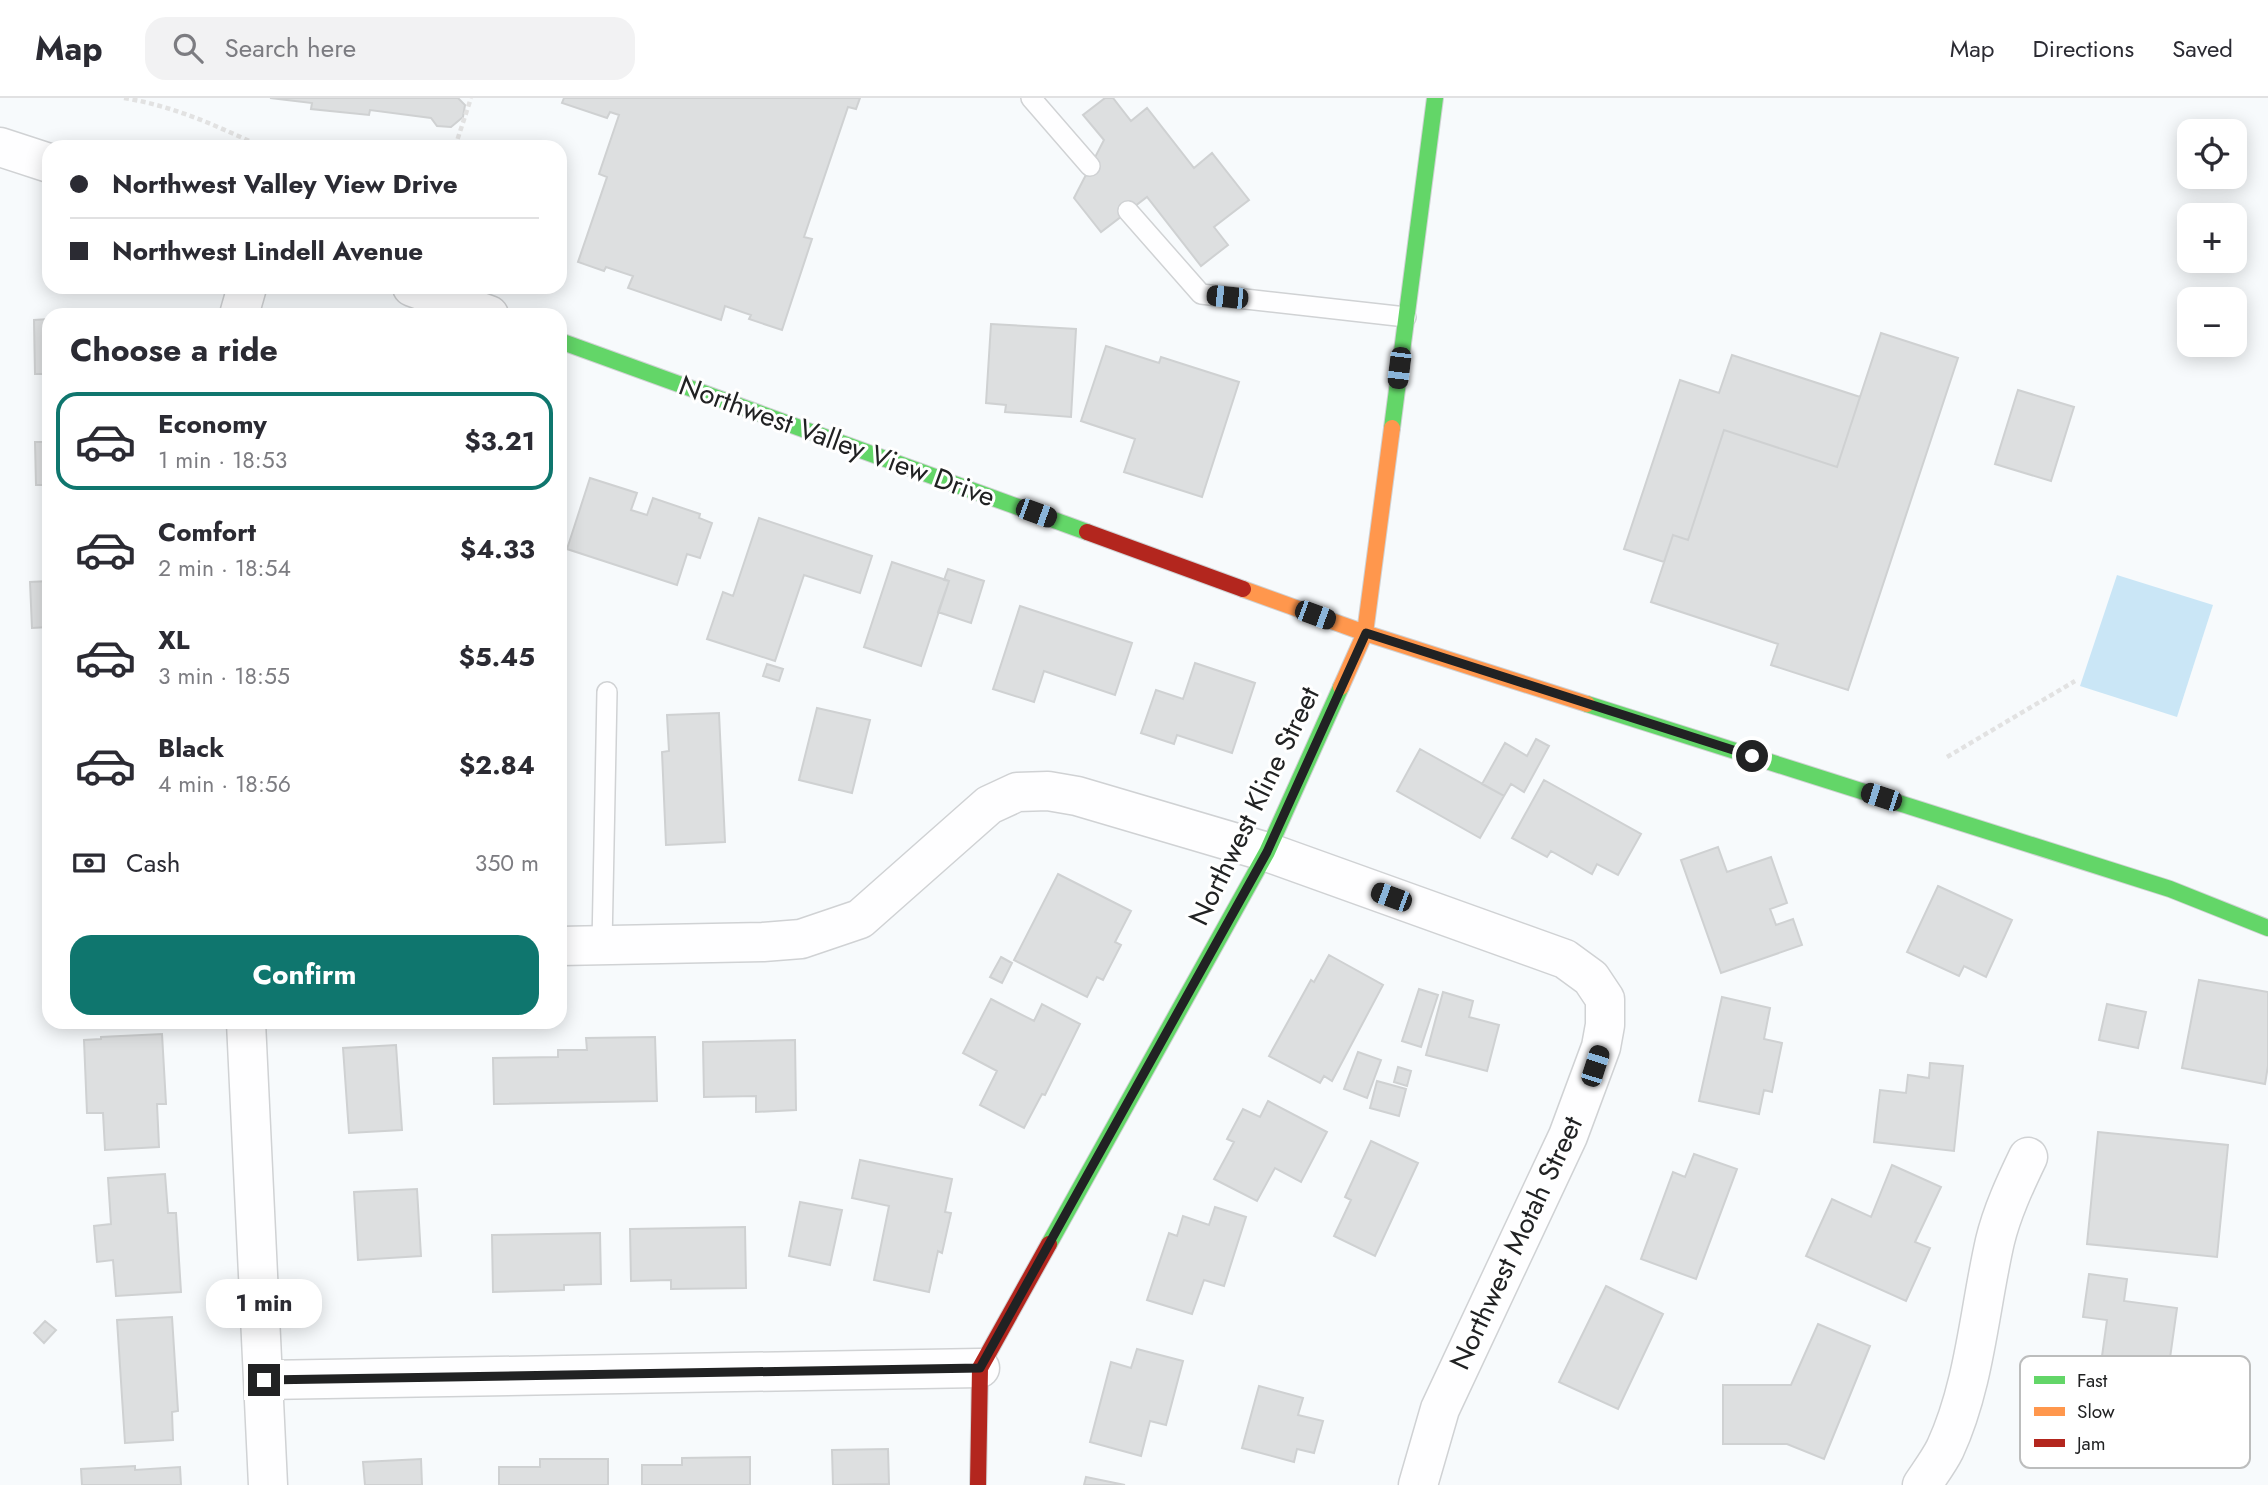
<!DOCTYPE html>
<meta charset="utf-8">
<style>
:root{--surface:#fff;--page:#f2f2f3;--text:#2b2b33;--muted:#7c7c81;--line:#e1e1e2;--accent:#0f766e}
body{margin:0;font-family:Jost,sans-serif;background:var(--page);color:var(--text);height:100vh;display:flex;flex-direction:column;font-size:26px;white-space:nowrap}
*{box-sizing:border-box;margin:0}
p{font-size:23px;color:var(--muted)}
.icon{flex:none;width:38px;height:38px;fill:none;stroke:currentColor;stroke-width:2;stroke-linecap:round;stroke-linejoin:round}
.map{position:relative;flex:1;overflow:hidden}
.panel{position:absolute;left:42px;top:210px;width:525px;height:721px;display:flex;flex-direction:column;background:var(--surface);border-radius:21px;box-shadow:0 4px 18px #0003}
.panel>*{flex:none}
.hud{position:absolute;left:42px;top:42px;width:525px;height:154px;border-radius:21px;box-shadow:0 4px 18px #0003;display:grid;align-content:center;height:154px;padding:0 28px;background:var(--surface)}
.fabs{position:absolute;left:2177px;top:21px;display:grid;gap:14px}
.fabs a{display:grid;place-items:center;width:70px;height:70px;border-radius:14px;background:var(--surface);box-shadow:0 4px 18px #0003;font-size:35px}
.end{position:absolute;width:32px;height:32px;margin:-16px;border:9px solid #212223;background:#fff;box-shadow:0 0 0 4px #fff}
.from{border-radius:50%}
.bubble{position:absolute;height:49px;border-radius:21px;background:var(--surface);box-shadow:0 4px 18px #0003;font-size:23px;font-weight:700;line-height:49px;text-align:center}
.car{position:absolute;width:21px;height:42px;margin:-21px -10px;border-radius:9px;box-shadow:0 0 5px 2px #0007;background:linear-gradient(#222 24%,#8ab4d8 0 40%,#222 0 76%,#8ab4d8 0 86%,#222 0)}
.hud b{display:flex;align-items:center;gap:24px;height:66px;font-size:26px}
.hud b+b{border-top:2px solid var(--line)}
.hud i{width:18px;height:18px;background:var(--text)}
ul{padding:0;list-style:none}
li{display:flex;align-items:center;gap:21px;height:98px;margin:0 14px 10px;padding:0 14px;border:4px solid transparent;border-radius:21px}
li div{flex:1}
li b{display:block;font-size:26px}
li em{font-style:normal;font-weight:700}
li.active{border-color:var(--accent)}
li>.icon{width:63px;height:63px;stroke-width:1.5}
h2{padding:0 28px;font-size:32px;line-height:84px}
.pay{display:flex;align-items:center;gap:18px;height:77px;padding:0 28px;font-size:26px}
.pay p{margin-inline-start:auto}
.action{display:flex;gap:14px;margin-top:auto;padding:14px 28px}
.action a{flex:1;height:80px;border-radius:21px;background:var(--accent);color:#fff;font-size:28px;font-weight:700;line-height:80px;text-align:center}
header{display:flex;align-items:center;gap:42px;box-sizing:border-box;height:98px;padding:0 35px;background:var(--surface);border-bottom:2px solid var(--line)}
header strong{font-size:33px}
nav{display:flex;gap:38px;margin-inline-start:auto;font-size:24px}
.search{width:490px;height:63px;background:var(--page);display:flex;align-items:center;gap:18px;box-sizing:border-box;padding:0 24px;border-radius:21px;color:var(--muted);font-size:26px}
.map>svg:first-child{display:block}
.green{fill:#cae6f6}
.building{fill:#dddfe0;stroke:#cfd1d2;stroke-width:2}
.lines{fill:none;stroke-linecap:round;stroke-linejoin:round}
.lane-casing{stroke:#d0d2d4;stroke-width:22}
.street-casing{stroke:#d0d2d4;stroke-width:41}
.fast-casing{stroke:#d0d2d4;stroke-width:18}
.slow-casing{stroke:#d0d2d4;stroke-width:18}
.jam-casing{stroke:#d0d2d4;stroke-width:18}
.path{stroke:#e2e2e2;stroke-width:4.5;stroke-dasharray:5 3.5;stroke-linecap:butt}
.lane{stroke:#fefeff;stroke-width:19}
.street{stroke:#fefeff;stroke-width:38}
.fast{stroke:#63d668;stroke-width:16}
.slow{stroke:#ff974d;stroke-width:16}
.jam{stroke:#b3261e;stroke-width:16}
.route{stroke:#212223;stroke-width:9}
.labels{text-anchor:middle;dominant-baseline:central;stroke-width:6;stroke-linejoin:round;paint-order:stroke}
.street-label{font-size:28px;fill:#212223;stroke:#fff}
.key{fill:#fff;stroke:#bcbdbd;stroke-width:2}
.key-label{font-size:19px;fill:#212223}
</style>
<header>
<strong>Map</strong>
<div class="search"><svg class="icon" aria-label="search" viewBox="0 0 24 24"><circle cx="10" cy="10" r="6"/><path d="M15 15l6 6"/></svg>Search here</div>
<nav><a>Map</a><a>Directions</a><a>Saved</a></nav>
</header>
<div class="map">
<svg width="2268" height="1387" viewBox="0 0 2268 1387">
<rect width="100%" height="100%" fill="#f7fafc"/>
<path class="green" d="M2117,477L2213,507L2177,619L2080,588Z"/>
<path class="building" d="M270,0H458L465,7L463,19L451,29L437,28L431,20L370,12L369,17L311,11L312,5Z
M564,0H860L856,11L848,9L804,139L812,141L782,232L749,221L751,217L725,208L721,222L628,190L633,178L606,169L604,173L578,164L607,79L599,76L619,17L610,14L607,20L562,5Z
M1105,0H1113L1131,23L1147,10L1194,70L1212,55L1249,102L1214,129L1228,147L1201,168L1147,99L1101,134L1074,100L1104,42L1083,17Z
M49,221V276H35L34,222Z
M991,226L1076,231L1071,319L1005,314L1006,307L986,305Z
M1881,235L1958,260L1848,592L1771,567L1778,546L1651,504L1673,437L1688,442L1724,332L1837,369Z
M1106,248L1159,265L1161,259L1239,284L1202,399L1124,374L1135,341L1081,323Z
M1732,257L1860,299L1837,369L1724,332L1688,442L1673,437L1664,464L1624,451L1680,282L1719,295Z
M2018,292L2074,309L2051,383L1995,366Z
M35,344H49V387H36Z
M590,380L637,395L631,412L647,417L653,400L700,416L699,420L712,425L700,460L687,456L677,487L567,451Z
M759,420L872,458L860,495L804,477L775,563L707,541L723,494L733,498Z
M892,464L949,483L921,568L864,549Z
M948,471L984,483L971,525L938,514L949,483L944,482Z
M49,483V529L32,530L30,484Z
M1020,508L1132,545L1115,597L1044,573L1034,604L993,591Z
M1195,565L1255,585L1232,655L1177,637L1174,646L1141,635L1156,592L1183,601Z
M767,566L783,571L779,583L763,578Z
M817,610L870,622L852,695L799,682Z
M719,615L725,744L666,747L662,654L669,653L667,617Z
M1536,641L1549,648L1524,694L1511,686L1504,698L1482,686L1505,645L1527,658Z
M1420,651L1504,698L1480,740L1397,693Z
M560,673L564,761H560Z
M1544,682L1641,736L1618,777L1597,766L1592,776L1551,753L1547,759L1512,740Z
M1718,749L1727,774L1771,759L1787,805L1770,811L1776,827L1793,821L1802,847L1721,875L1681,762Z
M1058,776L1131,813L1115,844L1121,847L1103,882L1097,879L1087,899L1014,862Z
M1938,788L2012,822L1986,879L1964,868L1959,878L1907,854Z
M1329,857L1383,887L1332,983L1324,978L1320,985L1269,958L1311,882L1314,884Z
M1001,859L1012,865L1002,885L990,879Z
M2199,882L2268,894V968L2265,986L2182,970Z
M1419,891L1438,897L1421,949L1402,943Z
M1443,894L1473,903L1469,919L1499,927L1487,973L1426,957Z
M1722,899L1770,910L1764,941L1782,945L1772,994L1764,992L1759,1016L1699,1003Z
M991,901L1034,923L1042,906L1080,926L1045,997L1042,996L1024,1030L980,1007L997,973L963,955Z
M2107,906L2146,914L2138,950L2099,942Z
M162,936L166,1006H157L159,1049L105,1052L103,1015H87L84,942L101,941V939Z
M655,939L657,1003L494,1006L493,960L558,959V952H587L586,940Z
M795,942L796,1012L756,1014V998L704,999L703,944Z
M396,947L402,1032L349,1035L343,950Z
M1358,954L1381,962L1367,1000L1344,991Z
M1930,965L1963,968L1954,1053L1874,1044L1880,992L1906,995L1908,977L1929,980Z
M1398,969L1411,973L1407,988L1394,984Z
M1377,983L1406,991L1399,1018L1370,1010Z
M1268,1003L1327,1034L1301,1084L1275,1070L1257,1103L1214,1081L1234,1044L1227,1041L1243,1011L1260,1019Z
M2098,1034L2228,1047L2217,1159L2087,1146Z
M1371,1043L1418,1065L1375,1158L1334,1138L1351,1102L1345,1099Z
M1694,1056L1737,1071L1696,1181L1641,1161L1673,1074L1685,1079Z
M860,1062L952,1081L945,1114L951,1115L942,1155L938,1153L929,1194L874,1182L889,1108L852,1100Z
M1892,1067L1941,1089L1915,1144L1930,1150L1906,1203L1806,1158L1832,1101L1871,1119Z
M165,1076L168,1115H176L181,1194L116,1198L113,1162L97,1164L94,1128L111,1126L108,1080Z
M417,1091L421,1158L358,1162L354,1094Z
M800,1104L842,1112L830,1167L789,1158Z
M1215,1109L1246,1119L1224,1188L1204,1182L1192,1216L1147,1202L1169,1135L1177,1138L1183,1118L1209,1127Z
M745,1129L746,1190L671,1191V1182L631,1183L630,1131Z
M600,1135L601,1186L564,1187V1192L493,1194L492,1137Z
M2089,1176L2127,1181L2124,1203L2177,1210L2162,1317L2095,1309L2107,1222L2083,1219Z
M1606,1188L1663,1216L1618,1311L1559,1284Z
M172,1219L178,1313L172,1314L173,1342L125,1345L117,1222Z
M45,1223L56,1232L44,1245L34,1235Z
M1818,1226L1870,1248L1824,1361L1787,1346H1723V1287H1791Z
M1137,1251L1183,1263L1166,1327L1150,1323L1141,1358L1090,1344L1111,1264L1131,1270Z
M1259,1288L1303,1300L1298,1317L1323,1323L1314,1355L1297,1351L1294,1364L1242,1350Z
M888,1351L889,1386L833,1387L832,1352Z
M750,1359V1387H642V1367H682V1360Z
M421,1361L422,1387H365L363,1364Z
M540,1361H608V1387H499V1369H540Z
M135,1368V1372L180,1369L181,1387H82L81,1371Z
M1086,1379L1125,1387H1084Z"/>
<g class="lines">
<defs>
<path id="lane" d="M1031,0L1090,68
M1128,113L1201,196L1406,219
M602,847L607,594"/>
<path id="street" d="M0,49L49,65
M412,189L489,217
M239,217L247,189
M560,848L763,844L801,841L860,821L989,707L1017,694L1048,693L1077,698L1267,754L1565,861L1591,880L1605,901V927L1601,949L1568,1038L1440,1311L1418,1387
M246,924L268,1387
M264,1282L980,1270
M1922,1387C1930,1375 1939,1363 1945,1351C1975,1286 1979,1213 1995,1143C2002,1114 2015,1086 2028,1059"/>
<path id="fast" d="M560,243L1087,434
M1392,330L1435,0
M1587,606L2170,791L2268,830
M1049,1146L1267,754L1341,589"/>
<path id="slow" d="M1243,491L1365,535L1587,606
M1341,589L1365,535L1392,330"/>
<path id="jam" d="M1087,434L1243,491
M978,1387L980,1270L1049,1146"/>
</defs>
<use href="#lane" class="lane-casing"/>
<use href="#street" class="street-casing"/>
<use href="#fast" class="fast-casing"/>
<use href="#slow" class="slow-casing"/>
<use href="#jam" class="jam-casing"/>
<path class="path" d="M124,0C174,8 217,28 262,49
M455,49L471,0
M1947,659L2075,583"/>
<use href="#lane" class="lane"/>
<use href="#street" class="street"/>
<use href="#fast" class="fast"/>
<use href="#slow" class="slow"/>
<use href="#jam" class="jam"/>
</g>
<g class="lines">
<path class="route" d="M264,1282L980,1270L1267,754L1366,535L1752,658"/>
</g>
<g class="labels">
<g class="street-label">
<text transform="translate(837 343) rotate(20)">Northwest Valley View Drive</text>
<text transform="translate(1254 708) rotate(-64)">Northwest Kline Street</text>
<text transform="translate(1516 1145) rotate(-65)">Northwest Motah Street</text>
</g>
</g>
<rect x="2020" y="1258" width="230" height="112" rx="10" class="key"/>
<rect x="2034" y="1278" width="31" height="8" fill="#63d668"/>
<rect x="2034" y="1309" width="31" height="9" fill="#ff974d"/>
<rect x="2034" y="1341" width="31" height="8" fill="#b3261e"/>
<g class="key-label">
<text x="2077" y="1289">Fast</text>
<text x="2077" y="1320">Slow</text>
<text x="2077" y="1352">Jam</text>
</g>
</svg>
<div class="fabs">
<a><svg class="icon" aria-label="locate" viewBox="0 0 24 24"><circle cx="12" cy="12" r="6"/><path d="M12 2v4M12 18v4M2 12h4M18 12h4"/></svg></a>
<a>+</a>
<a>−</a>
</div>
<i class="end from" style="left:1752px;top:658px"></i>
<i class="end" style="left:264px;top:1282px"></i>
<div class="bubble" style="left:206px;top:1181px;width:116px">1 min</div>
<i class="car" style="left:1227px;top:199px;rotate:276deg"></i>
<i class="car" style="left:1399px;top:270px;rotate:187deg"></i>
<i class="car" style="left:1036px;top:415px;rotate:110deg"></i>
<i class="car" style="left:1315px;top:517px;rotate:110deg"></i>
<i class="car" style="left:1881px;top:699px;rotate:288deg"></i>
<i class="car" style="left:1391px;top:799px;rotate:290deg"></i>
<i class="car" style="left:1595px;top:968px;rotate:18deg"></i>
<div class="hud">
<b><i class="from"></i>Northwest Valley View Drive</b>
<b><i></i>Northwest Lindell Avenue</b>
</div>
<section class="panel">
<h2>Choose a ride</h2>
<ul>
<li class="active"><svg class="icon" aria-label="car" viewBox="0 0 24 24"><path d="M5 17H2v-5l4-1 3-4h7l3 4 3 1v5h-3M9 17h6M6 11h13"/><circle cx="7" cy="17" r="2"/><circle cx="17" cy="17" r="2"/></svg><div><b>Economy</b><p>1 min · 18:53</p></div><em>$3.21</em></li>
<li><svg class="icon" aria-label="car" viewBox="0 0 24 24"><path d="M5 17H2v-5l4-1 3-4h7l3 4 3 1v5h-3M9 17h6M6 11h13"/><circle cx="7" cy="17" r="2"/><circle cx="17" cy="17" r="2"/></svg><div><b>Comfort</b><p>2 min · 18:54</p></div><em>$4.33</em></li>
<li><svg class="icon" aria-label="car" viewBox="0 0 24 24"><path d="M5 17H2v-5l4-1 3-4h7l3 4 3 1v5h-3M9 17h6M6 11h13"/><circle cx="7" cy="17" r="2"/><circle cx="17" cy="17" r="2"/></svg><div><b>XL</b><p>3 min · 18:55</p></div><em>$5.45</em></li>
<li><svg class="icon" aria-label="car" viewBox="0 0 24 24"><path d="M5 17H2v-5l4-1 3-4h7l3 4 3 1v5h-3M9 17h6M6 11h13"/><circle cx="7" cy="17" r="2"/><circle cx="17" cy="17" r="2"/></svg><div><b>Black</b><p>4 min · 18:56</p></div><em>$2.84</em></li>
</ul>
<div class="pay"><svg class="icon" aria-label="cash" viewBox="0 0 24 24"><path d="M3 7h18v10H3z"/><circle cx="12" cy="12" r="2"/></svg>Cash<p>350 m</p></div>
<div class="action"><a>Confirm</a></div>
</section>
</div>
